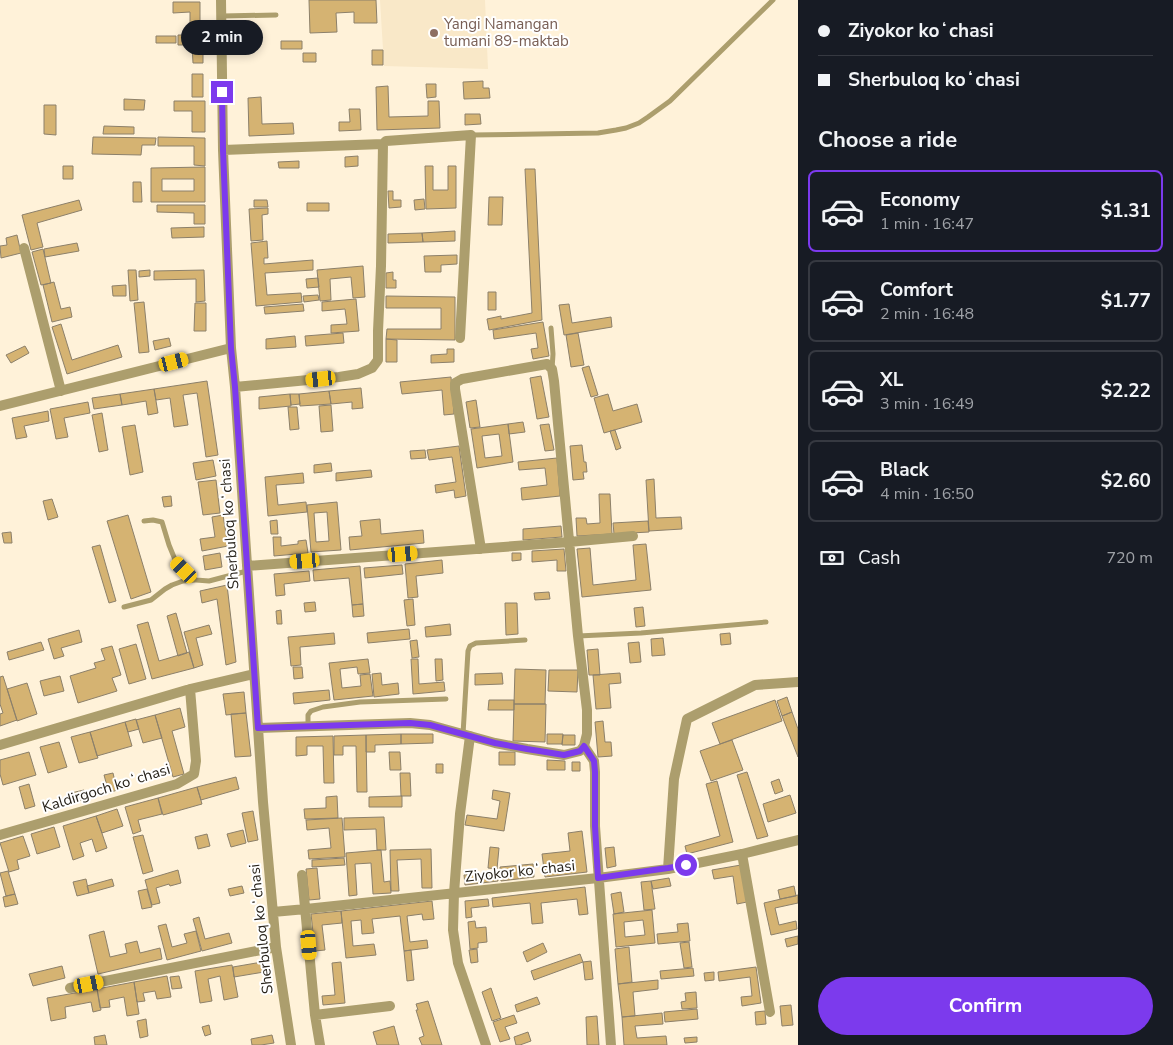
<!DOCTYPE html>
<meta charset="utf-8">
<style>
:root{--surface:#171b24;--page:#242831;--text:#f1f3f6;--muted:#9ea1a6;--line:#363941;--accent:#7c3aed}
body{margin:0;font-family:"Nunito Sans",sans-serif;background:var(--page);color:var(--text);height:100vh;display:flex;flex-direction:column;font-size:19px;white-space:nowrap}
*{box-sizing:border-box;margin:0}
p{font-size:16px;color:var(--muted)}
.icon{flex:none;width:28px;height:28px;fill:none;stroke:currentColor;stroke-width:2;stroke-linecap:round;stroke-linejoin:round}
.map{position:relative;flex:1;overflow:hidden}
.panel{display:flex;flex-direction:column;background:var(--surface);width:375px}
.panel>*{flex:none}
.guide{display:grid;align-content:center;height:110px;padding:0 20px;background:var(--surface)}
.end{position:absolute;width:22px;height:22px;margin:-11px;border:6px solid #7c3aed;background:#fff;box-shadow:0 0 0 2px #fff}
.from{border-radius:50%}
.bubble{position:absolute;height:35px;border-radius:18px;background:var(--surface);box-shadow:0 2px 8px #0003;font-size:16px;font-weight:700;line-height:35px;text-align:center}
.car{position:absolute;width:15px;height:30px;margin:-15px -8px;border-radius:6px;box-shadow:0 0 4px 1px #0007;background:linear-gradient(#f5c518 24%,#345 0 40%,#f5c518 0 76%,#345 0 86%,#f5c518 0)}
.guide b{display:flex;align-items:center;gap:18px;height:48px;font-size:19px}
.guide b+b{border-top:1px solid var(--line)}
.guide i{width:12px;height:12px;background:var(--text)}
ul{padding:0;list-style:none}
li{display:flex;align-items:center;gap:15px;height:82px;margin:0 10px 8px;padding:0 10px;border:2px solid var(--line);border-radius:8px}
li div{flex:1}
li b{display:block;font-size:19px}
li em{font-style:normal;font-weight:700}
li.selected{border-color:var(--accent)}
li>.icon{width:45px;height:45px;stroke-width:1.5}
h2{padding:0 20px;font-size:22px;line-height:60px}
.pay{display:flex;align-items:center;gap:12px;height:55px;padding:0 20px;font-size:19px}
.pay p{margin-inline-start:auto}
.cta{display:flex;gap:10px;margin-top:auto;padding:10px 20px}
.cta a{flex:1;height:58px;border-radius:30px;background:var(--accent);color:#fff;font-size:20px;font-weight:700;line-height:58px;text-align:center}
main{display:flex;flex:1;min-height:0}
.map>svg:first-child{display:block}
.built{fill:#f9e8c8}
.building{fill:#d5b372;stroke:#8c806a;fill-rule:evenodd}
.lines{fill:none;stroke-linecap:round;stroke-linejoin:round}
.service{stroke:#ac9e6d;stroke-width:5}
.minor{stroke:#ac9e6d;stroke-width:10}
.route{stroke:#7c3aed;stroke-width:6}
.education-dot{fill:#8d6e63;stroke:#fff;stroke-width:2}
.labels{text-anchor:middle;dominant-baseline:central;stroke-width:4;stroke-linejoin:round;paint-order:stroke}
.education-label{font-size:15px;fill:#785e54;stroke:#fff;text-anchor:start}
.street-label{font-size:15px;fill:#272219;stroke:#fff}
</style>
<main>
<div class="map">
<svg width="798" height="1045" viewBox="0 0 798 1045">
<rect width="100%" height="100%" fill="#fff2d9"/>
<path class="built" d="M380,0H485L488,69L384,66Z"/>
<path class="building" d="M309,0H376L377,23H354V12L336,13L337,32L310,33Z
M173,2H200V28H190V12L173,13Z
M178,35H203V63H193L192,45H178Z
M156,36H176V43H156Z
M281,41H302V49H281Z
M372,50H383V65H372Z
M303,53H316V62H303Z
M192,74H203V97H192Z
M483,81V88H489L490,98L464,99L463,82Z
M426,84H436V97L427,98Z
M388,86L389,117L428,116V101H439L440,128L377,130L376,87Z
M261,97L262,124L293,123L294,134L249,136L248,98Z
M124,99L145,100L144,110H124Z
M174,101H205V132H192V111H174Z
M44,105H56V135L44,134Z
M349,109H360L361,130L339,131V122H350Z
M465,114H480L481,124L465,125Z
M104,126L134,127V134H103Z
M93,137L156,138L155,145H142L141,155L92,154Z
M158,137L205,138V166L194,165V146H158Z
M358,156V166L345,167V157Z
M299,161V168H279L278,162Z
M63,166H73V179H63Z
M425,166H433V190H448V166H456V208L426,209Z
M205,167V202H151V168ZM162,179H194V191H162Z
M525,169H535L542,320L489,330L487,319L501,316V319L532,313Z
M133,182H141L142,202H133Z
M388,191H393V200H401V207L389,208Z
M489,197H503L502,225H488Z
M424,199L425,209L415,210L414,200Z
M79,200L82,210L37,223L43,247L31,250L22,215Z
M254,200H267L268,207H254Z
M307,203H329V211H307Z
M157,205H205V224H194V213L157,212Z
M268,208V214L262,215L263,240L251,241L249,209Z
M204,227V237L172,238L171,228Z
M455,231V241L423,242L422,233Z
M422,233L423,242L388,243V234Z
M17,235L21,253L1,258L0,246L7,245L6,238Z
M267,241L268,258H264V264L313,260V270L265,273L267,295L301,293L302,302L256,306L251,243Z
M77,243L79,251L45,257L44,249Z
M43,249L51,283L41,285L32,252Z
M457,255V264L441,265V272H425L424,256Z
M363,266L365,297L353,298L351,277L330,279L331,300L320,301L317,270Z
M128,270H136L138,300L130,301Z
M150,270V276L139,277V271Z
M204,270L205,301L196,302V279L154,280V271Z
M393,272V280H396V288H386V273Z
M318,278L319,287L307,288L306,279Z
M54,282L61,309L70,307L72,317L52,322L43,285Z
M126,285V296H113L112,286Z
M488,292H496V310H488Z
M318,295L319,300L304,302L303,296Z
M386,296L455,297V340L386,339L387,329H441V308H386Z
M356,299L359,331L331,333V325L347,324L345,309L322,311V302Z
M144,302L149,352L139,353L134,303Z
M195,303H206V331H194Z
M303,304L304,311L265,314L264,307Z
M569,304L572,323L611,317L612,327L564,335L559,305Z
M543,322L549,356L533,359L531,349L538,348L536,333L494,339L493,330Z
M61,324L72,360L118,345L122,357L67,374L52,327Z
M343,333L344,343L306,346L305,336Z
M578,333L584,365L571,367L566,335Z
M295,336L296,347L266,349V339Z
M169,338L171,346L155,350L153,341Z
M386,339L397,340V362H386Z
M25,346L29,353L11,363L6,355Z
M447,349H454V362L431,363V355L447,354Z
M589,366L598,395L591,397L582,368Z
M541,376L549,417L537,419L530,378Z
M451,377L454,414L444,415L442,390L402,394L400,382Z
M207,381L218,455L206,457L197,393L183,395L188,425L174,427L170,398L156,400L154,389Z
M361,388L363,408L352,409V402L331,404L329,391Z
M154,389L158,413L148,415L146,401L122,405L120,394Z
M329,391L331,404L300,406L299,394Z
M120,394L122,405L94,409L92,398Z
M290,394H299L300,404L291,405Z
M290,394L291,406L259,409V397Z
M608,394L613,411L637,404L642,422L604,433L594,398Z
M476,400L480,427L470,428L466,402Z
M88,402L90,413L64,418L68,437L56,439L50,409Z
M331,405L333,431L321,432L319,406Z
M288,407H297L299,429L290,430Z
M48,411L49,421L24,426L27,437L16,439L12,418Z
M102,413L108,450L99,452L92,415Z
M523,422L525,432L509,434L508,424Z
M508,424L513,462L477,468L471,429ZM499,434L502,456L485,458L482,436Z
M549,424L554,450L545,451L540,425Z
M135,425L143,472L130,475L122,427Z
M615,430L621,448L616,450L610,431Z
M582,445L584,462H586L587,472H583L584,479L573,480L570,446Z
M459,446L466,496L455,498L454,490L436,493L435,485L456,482L452,457L429,460L427,450Z
M425,450L426,458L411,459L410,451Z
M557,458L560,496L522,500L521,488L547,485L545,468L519,470L518,462Z
M213,460L216,476L196,480L193,463Z
M331,463L332,471L314,473V465Z
M371,470L372,477L336,481V473Z
M303,473L304,483L276,485L278,505L306,502L307,512L268,516L265,477Z
M654,479L656,518L681,517L682,529L649,531L646,480Z
M216,480L220,513L203,515L198,482Z
M599,494H610L612,534L577,536L576,518H586L587,524L600,523Z
M171,496L172,506L164,507L162,497Z
M52,499L58,517L48,520L43,501Z
M337,502L341,550L311,552L307,505ZM327,512L329,541L316,542L314,513Z
M128,515L151,592L131,599L107,521Z
M223,515L228,546L202,551L200,539L215,537L212,517Z
M380,519L381,534L423,530L424,543L350,550L349,537L362,536L360,521Z
M277,520L278,534H271L270,521Z
M648,521L649,532L614,534L613,523Z
M561,526L562,537L523,540V529Z
M11,532L12,543H4L2,533Z
M273,537H281V546L298,544V541L306,540L308,553L274,556Z
M646,544L651,590L582,597L577,549L590,548L593,585L636,580L633,545Z
M100,545L116,601L109,603L92,547Z
M564,549L566,571H557V560L532,562V551Z
M220,553L222,567L205,570L203,556Z
M512,553H521V560L512,561Z
M442,560L443,573L416,576L418,597L408,598L405,564Z
M402,565L403,574L365,578L364,568Z
M360,566L363,604L352,605L349,578L314,581L313,570Z
M309,571L310,581L284,584L285,595L276,596L274,574Z
M227,585L236,662L226,665L217,599L202,603L200,591Z
M549,592L550,599L535,600L534,593Z
M413,599L415,625L407,626L404,600Z
M315,602L316,611L305,612L304,603Z
M505,603H517L518,634L506,635Z
M363,604L364,616L353,617L352,605Z
M643,607L645,626L636,627L634,608Z
M281,610L282,624H277L276,611Z
M176,613L187,653L178,656L167,616Z
M148,622L159,661L189,652L194,668L152,679L137,625Z
M450,624L451,635L426,637L425,627Z
M209,625L212,634L196,638L203,665L194,668L184,632Z
M409,629L410,639L368,643L367,633Z
M79,630L82,642L61,648L64,656L54,659L48,639Z
M334,633L335,644L300,647L301,665L291,666L288,637Z
M730,633L731,644L721,645L720,634Z
M663,638L665,655L652,656L651,639Z
M417,640L419,657L412,658L410,641Z
M41,642L44,650L9,660L7,652Z
M639,642L641,662L630,663L628,643Z
M136,644L146,679L129,684L119,649Z
M112,646L121,675L112,678L117,691L78,703L70,676L96,668L94,663L105,660L101,649Z
M598,649L600,675H589L587,650Z
M368,659L370,673L358,674L357,667L340,669L342,688L361,686L360,675L370,674L373,696L334,700L329,663Z
M411,659H418L419,684L444,682L445,691L413,694Z
M435,659H442L443,680L436,681Z
M293,667H302L303,678L294,679Z
M515,669L546,670L545,704H514Z
M549,670H578L577,692L548,691Z
M381,673L382,685L398,683L399,694L374,697L372,674Z
M502,673L503,684L475,685V674Z
M620,673L621,683L609,684L611,708L596,709L593,675Z
M3,676L17,720L0,726V714L3,713L0,704V677Z
M60,676L64,691L44,696L40,681Z
M27,683L37,714L17,721L7,689Z
M329,690L330,700L294,704L293,693Z
M244,692L246,713L226,715L223,694Z
M787,697L792,712L782,716L777,701Z
M489,700H514V710H488Z
M775,700L782,721L720,744L712,723Z
M514,704H546L545,742L513,741Z
M180,708L185,727L172,731L184,774L173,777L155,715Z
M792,712L798,729V757L782,716Z
M246,713L251,756L235,757L231,714Z
M155,715L162,738L143,743L136,720Z
M136,719L139,729L128,732L125,722Z
M603,721L605,742H611L612,756L598,757L595,722Z
M125,722L132,746L97,756L90,732Z
M90,732L98,758L79,763L71,737Z
M401,734H433V743L401,744Z
M401,734V744L375,745V752H366V735Z
M547,734H563L562,744H547Z
M366,735L367,792H357L356,746H343V755H334V736Z
M563,735H575V745H562Z
M333,736L334,783H324L323,746H307V755L296,756V737Z
M732,740L743,770L711,781L700,751Z
M59,742L67,767L48,773L40,747Z
M29,752L36,775L3,785L0,774V760Z
M389,752H400L401,770H390Z
M499,752H515V765H499Z
M547,760L565,761V770H547Z
M572,762H580V771H572Z
M436,764H443V773H436Z
M747,772L768,836L757,839L737,775Z
M113,773L117,790L109,793L104,775Z
M400,773H410L411,796H401Z
M236,777L239,789L201,800L197,787Z
M779,779L783,791L775,794L771,782Z
M717,781L733,842L687,854L685,846L720,836L706,784Z
M29,784L35,806L25,809L19,787Z
M197,787L202,804L163,815L158,798Z
M84,790L86,799L73,802L71,793Z
M493,790L510,793L504,831L465,825L467,815L497,819L500,801L492,799Z
M790,795L796,813L768,822L763,804Z
M337,796L338,818L305,819L304,809L326,808V797Z
M402,796V807H369V797Z
M158,798L162,814L138,820L141,831L133,834L125,807Z
M117,809L123,826L102,833L96,816Z
M253,811L258,840L248,842L242,813Z
M96,816L107,848L96,852L92,839L80,843L84,856L73,860L63,826Z
M384,817L386,850H377L376,829L344,830V818Z
M342,818L345,857L309,859L308,850L331,848L329,828L307,830L306,820Z
M54,827L60,847L37,854L31,834Z
M243,830L246,843L231,847L227,834Z
M582,831L587,872L545,877L542,854L570,851L568,833Z
M207,834L210,846L198,849L195,837Z
M143,835L153,871L143,874L133,837Z
M23,836L30,856L17,860L19,869L9,872L0,843Z
M490,847L499,848L497,869L488,868Z
M614,847L616,866L607,868L605,848Z
M431,849L432,888H422L421,859L397,860L399,891H391L390,850Z
M381,850L384,882L390,881L391,893L373,894L371,863L355,864L357,895L349,896L346,853Z
M344,858L345,865L312,867V860Z
M533,864L534,877L501,881L500,867Z
M741,865L747,902L737,904L733,876L714,879L712,870Z
M317,868L320,899L309,900L306,869Z
M178,870L181,883L170,886L169,884L156,888L160,903L152,905L145,880Z
M8,871L15,894L6,896L0,873Z
M497,872L498,881L465,885L464,875Z
M669,878L671,886L653,889L651,881Z
M86,879L89,893L77,896L73,882Z
M112,879L114,886L89,893L87,886Z
M651,881L655,909L644,910L641,882Z
M242,886L244,893L230,896L228,889Z
M794,886L796,896L780,899L778,890Z
M585,887L588,914L579,915L577,899L541,903L543,923L532,924L530,903L493,907L492,898Z
M147,889L152,907L142,909L138,891Z
M621,892L624,912L614,914L611,894Z
M15,894L18,904L5,907L3,897Z
M798,895V903L775,908L779,925L796,921L797,929L771,935L764,903Z
M488,899L489,906L471,908L472,917L466,918L465,901Z
M432,901L434,919L423,920L422,914L407,916L410,942L427,940L428,948L404,951L400,916L372,919L374,933L362,934L361,920L351,921L353,946L374,944L376,955L346,958L341,911Z
M652,910L655,943L616,947L613,914ZM643,920L645,935L625,937L624,922Z
M341,911L342,923L322,925L325,950L315,951L311,914Z
M199,917L205,939L229,933L232,943L202,951L193,919Z
M475,921L476,928L486,927L487,942L478,943V948L470,949L468,922Z
M688,923L690,941L658,944L657,934L678,932L677,924Z
M166,924L172,947L187,943L184,934L196,931L201,951L167,960L158,926Z
M104,931L110,957L127,953L125,944L137,941L140,953L160,948L162,959L98,974L89,935Z
M798,936V944L787,947L785,939Z
M689,942L692,967L684,968L680,943Z
M543,943L547,952L527,962L523,952Z
M629,947L632,982L618,984L615,949Z
M477,949L478,962L471,963L469,950Z
M411,950L414,980L407,981L404,951Z
M580,954L583,962L534,980L531,971Z
M591,961L593,979L585,980L583,962Z
M262,962L264,972L234,977L233,967Z
M341,962L345,1003L323,1005L322,996L335,995L332,963Z
M232,965L238,997L224,1000L220,976L208,979L212,1001L200,1003L195,971Z
M62,966L65,978L33,986L29,974Z
M756,967L761,1003L742,1006L741,997L752,996L750,977L719,981L718,972Z
M693,968L694,976L661,979L660,971Z
M714,972V980L705,981L704,973Z
M167,976L171,997L157,999L155,991L143,993L145,1001L137,1002L134,982Z
M179,976L182,988L172,989L170,977Z
M658,980V989L633,992L635,1016L622,1017L618,984Z
M134,982L139,1014L127,1016L124,997L109,1000L110,1007L100,1008L97,989Z
M491,988L501,1018L492,1021L482,992Z
M97,989L101,1010L93,1012L91,1002L65,1007L66,1018L51,1021L47,998Z
M696,992L697,1008L682,1009L681,1002L686,1001L685,993Z
M537,997L540,1004L517,1012L515,1005Z
M428,1001L442,1045H422L419,1038L424,1036L416,1010H418L416,1004Z
M791,1005L793,1025L782,1026L780,1006Z
M697,1009L698,1019L665,1022L664,1012Z
M765,1011L766,1024L756,1025L755,1012Z
M662,1013L663,1024L635,1026L637,1038L666,1036L667,1045H624L622,1017Z
M514,1015L517,1023L505,1027L510,1039L500,1042L493,1022Z
M597,1016L599,1045H587L586,1017Z
M146,1019L148,1036L140,1038L137,1021Z
M209,1025L211,1034L205,1036L202,1027Z
M394,1026L399,1045H377L373,1032Z
M528,1032L531,1041L520,1045H516L514,1037Z
M105,1035L107,1045H95L94,1037Z
M272,1035L274,1043L261,1045H252L251,1039Z
M697,1037V1042L685,1043L684,1038Z"/>
<g class="lines">
<path class="service" d="M222,16L276,15
M471,135L598,133L616,130L626,128L639,123L648,117L670,101L773,0
M551,328L553,354L552,369
M144,521L153,520L162,522L169,545L176,562L196,580L209,581L247,571
M124,607L151,600L165,589L172,585L183,581L195,580
M578,636L641,633L766,622
M308,726V715L311,711L323,707L360,702L446,699
M463,734L468,651L470,646L476,643L525,640"/>
<path class="minor" d="M221,0L223,150L231,348L235,387L263,802L276,947L291,1045
M223,150L383,144L386,141L471,135L460,338
M24,248L61,391
M235,387L339,377L358,374L372,368L378,360V331L381,266L383,144
M0,406L231,348
M247,566L569,542L633,536
M258,728L410,723L430,725L495,743L527,749L564,755L580,751L584,746L587,734V710L578,636L554,381L552,369L547,364L462,379L455,383V389L481,549
M470,736L460,814L454,893L453,930L458,963L486,1045
M0,745L190,689L254,674
M584,746L594,761L595,772V826L611,1045
M0,835L177,784L194,774L196,761L190,689
M742,854L770,1012
M668,869L674,779L687,719L755,685L798,682
M302,875L315,1015L320,1045
M273,912L306,909L598,878L668,869L742,854L798,840
M70,988L276,947
M315,1015L390,1006"/>
</g>
<g class="lines">
<path class="route" d="M222,92L223,150L231,348L235,387L258,728L410,723L430,725L495,743L527,749L564,755L580,751L584,746L594,761L595,772V826L598,878L668,868L686,865"/>
</g>
<circle class="education-dot" cx="434" cy="33" r="5"/>
<g class="labels">
<g class="education-label">
<text x="444" y="24">Yangi Namangan<tspan x="444" dy="17">tumani 89-maktab</tspan></text>
</g>
<g class="street-label">
<text transform="translate(229 524) rotate(-94)">Sherbuloq koʻchasi</text>
<text transform="translate(106 788) rotate(-17)">Kaldirgoch koʻchasi</text>
<text transform="translate(520 871) rotate(-6)">Ziyokor koʻchasi</text>
<text transform="translate(261 929) rotate(-96)">Sherbuloq koʻchasi</text>
</g>
</g>
</svg>
<i class="end from" style="left:686px;top:865px"></i>
<i class="end" style="left:222px;top:92px"></i>
<div class="bubble" style="left:181px;top:20px;width:82px">2 min</div>
<i class="car" style="left:174px;top:362px;rotate:76deg"></i>
<i class="car" style="left:321px;top:379px;rotate:264deg"></i>
<i class="car" style="left:403px;top:554px;rotate:86deg"></i>
<i class="car" style="left:305px;top:561px;rotate:266deg"></i>
<i class="car" style="left:184px;top:570px;rotate:315deg"></i>
<i class="car" style="left:309px;top:945px;rotate:175deg"></i>
<i class="car" style="left:89px;top:984px;rotate:79deg"></i>
</div>
<section class="panel">
<div class="guide">
<b><i class="from"></i>Ziyokor koʻchasi</b>
<b><i></i>Sherbuloq koʻchasi</b>
</div>
<h2>Choose a ride</h2>
<ul>
<li class="selected"><svg class="icon" aria-label="car" viewBox="0 0 24 24"><path d="M5 17H2v-5l4-1 3-4h7l3 4 3 1v5h-3M9 17h6M6 11h13"/><circle cx="7" cy="17" r="2"/><circle cx="17" cy="17" r="2"/></svg><div><b>Economy</b><p>1 min · 16:47</p></div><em>$1.31</em></li>
<li><svg class="icon" aria-label="car" viewBox="0 0 24 24"><path d="M5 17H2v-5l4-1 3-4h7l3 4 3 1v5h-3M9 17h6M6 11h13"/><circle cx="7" cy="17" r="2"/><circle cx="17" cy="17" r="2"/></svg><div><b>Comfort</b><p>2 min · 16:48</p></div><em>$1.77</em></li>
<li><svg class="icon" aria-label="car" viewBox="0 0 24 24"><path d="M5 17H2v-5l4-1 3-4h7l3 4 3 1v5h-3M9 17h6M6 11h13"/><circle cx="7" cy="17" r="2"/><circle cx="17" cy="17" r="2"/></svg><div><b>XL</b><p>3 min · 16:49</p></div><em>$2.22</em></li>
<li><svg class="icon" aria-label="car" viewBox="0 0 24 24"><path d="M5 17H2v-5l4-1 3-4h7l3 4 3 1v5h-3M9 17h6M6 11h13"/><circle cx="7" cy="17" r="2"/><circle cx="17" cy="17" r="2"/></svg><div><b>Black</b><p>4 min · 16:50</p></div><em>$2.60</em></li>
</ul>
<div class="pay"><svg class="icon" aria-label="cash" viewBox="0 0 24 24"><path d="M3 7h18v10H3z"/><circle cx="12" cy="12" r="2"/></svg>Cash<p>720 m</p></div>
<div class="cta"><a>Confirm</a></div>
</section>
</main>
